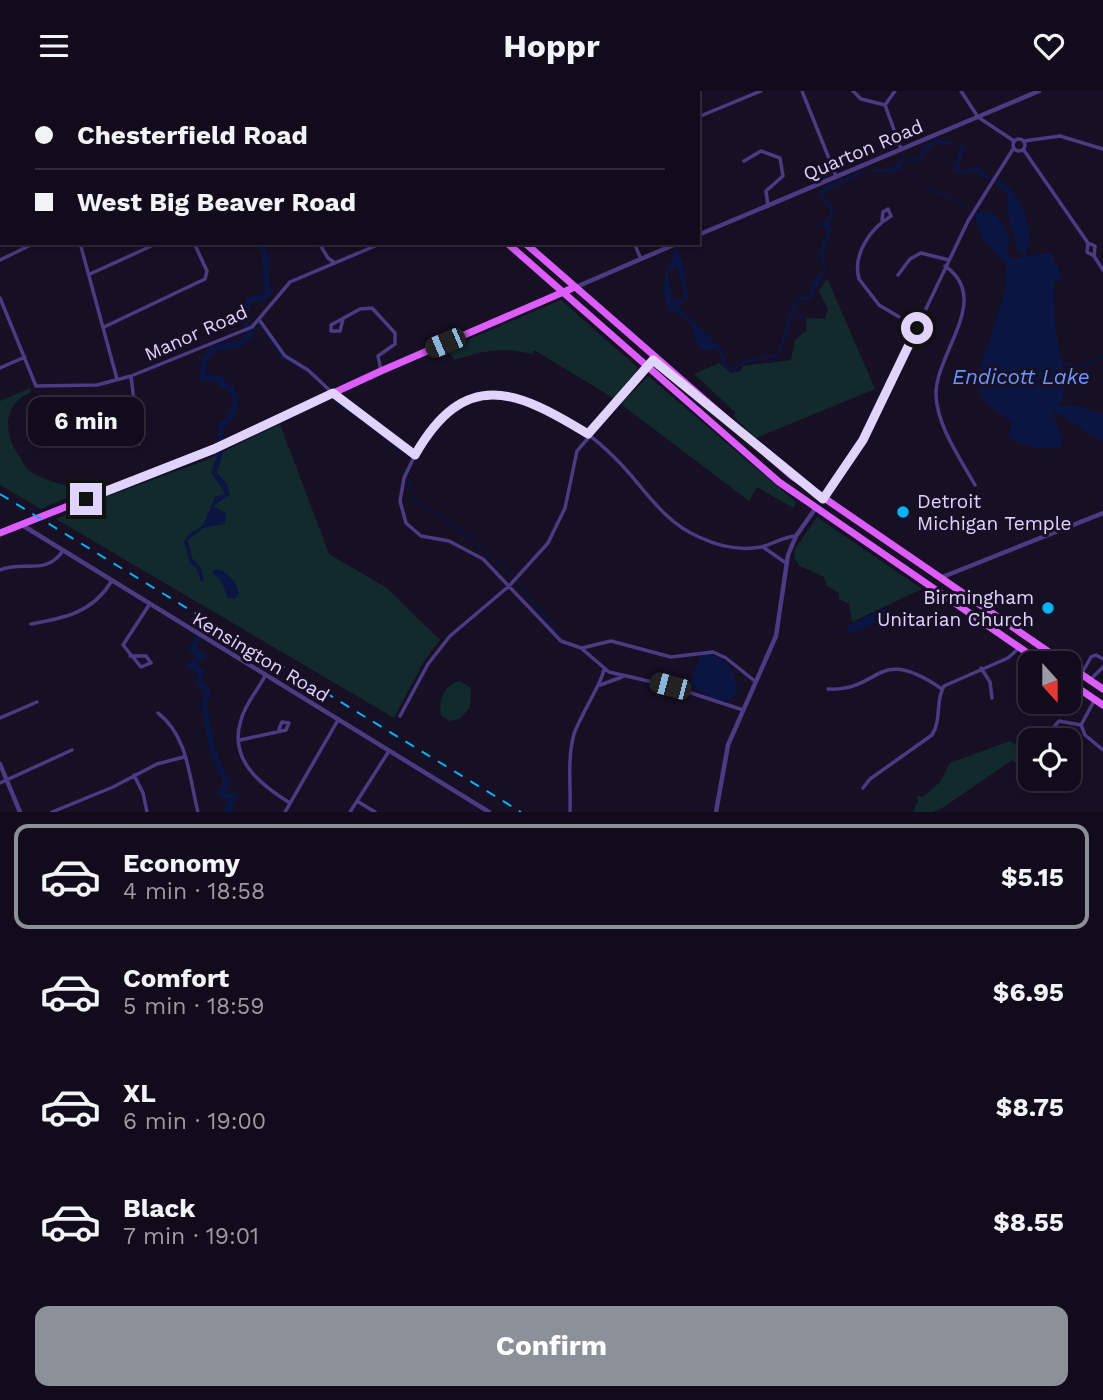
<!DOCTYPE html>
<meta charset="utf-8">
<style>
:root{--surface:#110b1b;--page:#1e1928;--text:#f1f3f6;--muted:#9c9ba3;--line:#302b3a;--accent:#8c9099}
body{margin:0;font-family:"Work Sans",sans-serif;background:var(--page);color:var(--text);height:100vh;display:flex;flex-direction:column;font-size:26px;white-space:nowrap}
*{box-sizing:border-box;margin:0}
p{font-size:23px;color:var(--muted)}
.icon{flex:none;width:38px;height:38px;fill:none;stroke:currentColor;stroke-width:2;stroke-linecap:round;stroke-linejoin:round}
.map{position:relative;height:721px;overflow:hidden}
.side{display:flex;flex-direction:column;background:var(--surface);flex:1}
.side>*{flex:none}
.hud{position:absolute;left:0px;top:0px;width:700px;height:154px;box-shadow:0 4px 10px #0003,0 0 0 2px var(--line);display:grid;align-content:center;height:154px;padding:0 35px;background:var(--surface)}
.needle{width:46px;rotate:159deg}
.buttons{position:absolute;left:1018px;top:560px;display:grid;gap:14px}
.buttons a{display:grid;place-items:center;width:63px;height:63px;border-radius:14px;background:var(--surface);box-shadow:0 4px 10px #0003,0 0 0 2px var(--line);font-size:35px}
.end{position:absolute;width:32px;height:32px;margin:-16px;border:9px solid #e0d3fe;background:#111;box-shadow:0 0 0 4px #111}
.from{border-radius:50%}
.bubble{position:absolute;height:49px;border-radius:14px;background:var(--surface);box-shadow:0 4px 10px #0003,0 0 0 2px var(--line);font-size:23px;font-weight:700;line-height:49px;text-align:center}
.car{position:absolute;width:21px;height:42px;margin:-21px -10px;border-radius:9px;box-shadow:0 0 5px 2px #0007;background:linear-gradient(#222 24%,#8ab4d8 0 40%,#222 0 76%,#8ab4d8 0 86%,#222 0)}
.hud b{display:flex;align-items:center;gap:24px;height:66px;font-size:26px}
.hud b+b{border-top:2px solid var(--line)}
.hud i{width:18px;height:18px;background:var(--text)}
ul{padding:12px 0 0;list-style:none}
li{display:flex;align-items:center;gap:21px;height:105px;margin:0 14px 10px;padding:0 21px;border:4px solid transparent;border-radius:14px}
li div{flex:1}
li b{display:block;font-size:26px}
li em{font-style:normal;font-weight:700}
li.on{border-color:var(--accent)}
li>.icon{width:63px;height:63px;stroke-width:1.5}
.action{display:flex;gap:14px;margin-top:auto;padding:14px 35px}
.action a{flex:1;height:80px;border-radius:14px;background:var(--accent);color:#fff;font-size:28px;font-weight:700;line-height:80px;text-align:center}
header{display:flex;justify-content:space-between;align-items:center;height:91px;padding:0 35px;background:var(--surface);font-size:32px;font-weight:700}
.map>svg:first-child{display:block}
.green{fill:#122a2e}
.water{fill:#0b1541;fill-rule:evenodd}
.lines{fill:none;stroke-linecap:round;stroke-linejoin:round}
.stream{stroke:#0b1541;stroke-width:2}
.river{stroke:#0b1541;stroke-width:6}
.minor{stroke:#4b3b82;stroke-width:3.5}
.tertiary{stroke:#4b3b82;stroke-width:4.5}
.primary{stroke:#dd5dfb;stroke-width:7}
.rail{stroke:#06b2f7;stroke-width:2;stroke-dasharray:10 9;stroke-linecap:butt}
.route{stroke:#e0d3fe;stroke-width:9}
.poi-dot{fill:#06b2f7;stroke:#170f24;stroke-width:2.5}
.labels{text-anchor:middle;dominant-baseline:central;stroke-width:6;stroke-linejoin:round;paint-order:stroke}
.street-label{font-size:19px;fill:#e0d3fe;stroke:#170f24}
.poi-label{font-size:19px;fill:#e0d3fe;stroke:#170f24;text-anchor:start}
.water-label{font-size:21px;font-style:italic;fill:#6499fb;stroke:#170f24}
</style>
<header><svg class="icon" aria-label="menu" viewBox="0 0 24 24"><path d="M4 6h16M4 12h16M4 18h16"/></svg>Hoppr<svg class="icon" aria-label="heart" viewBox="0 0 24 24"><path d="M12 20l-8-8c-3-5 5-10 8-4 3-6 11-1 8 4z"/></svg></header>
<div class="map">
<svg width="1103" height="721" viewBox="0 0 1103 721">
<rect width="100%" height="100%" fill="#170f24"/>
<path class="green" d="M827,187L875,298L756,347L734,326L735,321L694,283L719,272L731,282L740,280L743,275L791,269L795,249L807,239L806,227L825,228L828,218L819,200Z
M561,209L637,276L635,287L615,308L534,259L532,263C503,256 483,259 455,269L446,258Z
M648,285L796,411L793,417L757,396L749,410L621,313Z
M30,297L31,301C3,313 3,340 18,364C22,369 26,378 31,381C46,390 67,394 83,400L41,418L0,394V310Z
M280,333L329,463L387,497L440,549L424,570L394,627L56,428L103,407L204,370Z
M817,426L922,498L852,531L849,513L839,508V502L827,495L824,486L800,475L794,467L795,458Z
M459,590L471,597L470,616L460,628L449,630L441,624C438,609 444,595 459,590Z
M1010,650L1018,655L1023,666L1031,670V680L1012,669L944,716L933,721H913L918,710L917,704L923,706L940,691L950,672Z"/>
<path class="water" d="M937,48L964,54L958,80L977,76C988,87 997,87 1005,93C1023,107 1037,145 1025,163L1020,164C1013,143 1005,126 1008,103C1002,95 983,86 973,79L965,84L954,80L961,53C933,56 940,43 919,70H902L901,76C920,96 953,102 974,121C996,116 1001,130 1010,148L1007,161L1012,168L1051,161L1062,186L1054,193C1054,209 1054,225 1056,242C1060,265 1071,290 1061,312L1055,314L1078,315L1103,323V350C1083,342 1071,328 1052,320L1063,349L1061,357H1033L1008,346L1012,330L986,313L979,301L977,286L1003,208L1007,174L982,148L974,122L967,116L937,102L900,78L893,82L866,80L822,103L834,117L829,132L832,138L823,162L826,177L811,209H800C784,225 792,250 776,266L745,272L735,280L727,279C720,272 722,262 715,256L710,260C693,257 695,244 691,231L675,221H670C663,209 661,179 673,171L671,165L675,159L672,152H675L682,168L688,206L678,216L720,256L729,276L733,278L745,269L775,264C788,247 783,219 800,206L810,205L812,194L824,177L819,162L828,138L818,134L828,128L831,118L819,104L820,100C826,95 858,81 866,79C881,75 890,85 900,68H917L925,55ZM677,175L685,206L673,211L668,180Z
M224,358L217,382L227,393L230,404L213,415L226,422L225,433L203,437L188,449L192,467L201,477L204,490L201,491L197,478L190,472L184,451L188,444L203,434L215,406L225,403L211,381L217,366L212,364Z
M217,478C229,482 235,489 239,502L235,508L228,507L221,490L212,481Z
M884,517L890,521L891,532H875L852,542H845L849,534Z
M709,563C730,568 736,582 738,603L727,610L713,608L689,594L700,564Z"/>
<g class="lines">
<path class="stream" d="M790,230L802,225L793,217
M252,238L262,236L282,266L300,276
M1064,273L1086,274L1103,265
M337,312L369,334
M372,336L393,353L399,364
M404,378L405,380
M407,386L412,399
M414,405L416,410L449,431
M452,433L473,449
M477,453L491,466
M494,468L513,486
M517,491L527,503
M529,506L541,520
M542,522L552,534
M554,537L558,542"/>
<path class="river" d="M179,2L180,0
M220,350L222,333C236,325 238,312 231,297L222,294L221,287L203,288L204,270L212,258L241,252L251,244L243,228L249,209L265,206L269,202C262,185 271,168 260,152
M201,540L192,559L203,565L190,574L201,580L199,592L208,601L204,612L212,659L227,692L222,702L224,705H235L227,718L231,721"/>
<path class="minor" d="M97,0L98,2
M573,0V2
M628,0V2
M684,0L685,2
M802,0L836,85
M853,0L861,8L885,14
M895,0L885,14L901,58
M961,0L978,26L1014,50
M130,2L133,0
M698,26L761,0
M1013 54a6 6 0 1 1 12 0a6 6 0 1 1-12 0Z
M1024,50L1060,45L1103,58
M1023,58L1088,152L1095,155L1094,165
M0,61L2,62
M744,70L761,60L780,67L783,85L766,100L768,115
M0,114L2,113
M882,129L883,121L888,118L891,125C871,137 852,163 859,188L879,214L916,236
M80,152L117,288
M319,152L328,167L335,172
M634,152L641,168
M1088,152L1087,161L1094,165L1103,179
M0,169L35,152
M945,175C993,208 935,262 936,304C937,335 960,367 975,394
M90,183L158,152
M898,184L910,168L921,162L949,169
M0,207L36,295L97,294L131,285L252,236L290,191L382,152
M343,228L340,240H331V234L360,218L372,217L395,242V253L378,265L381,280
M260,230L285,265L308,279L340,309L415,364L404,387L400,410L406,432L421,445L449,450L483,468L561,550L581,557L609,581L670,595L743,619
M104,236L205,188L207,180L194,152
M0,277L25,266
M131,285L139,353
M415,364C426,344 437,323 459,312C509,284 580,332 615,367C643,394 661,430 699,446C718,455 740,460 761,456C773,453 783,446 796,445
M825,406L866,343L968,130L1013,58
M763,456L786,472
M0,479C22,469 45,485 62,461
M31,533C64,527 92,522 111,491
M582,557L611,550L671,566L713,561L726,567L756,591
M130,565H146L151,572L141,576L123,554L149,514
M981,577L990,591L992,607
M1082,582L1091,566L1096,564L1103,568
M265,585C258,599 245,613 241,629C228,669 261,694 290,712
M1090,589L1103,576
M600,594L622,586
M828,598C882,601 875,552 942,598
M158,622C188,645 189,686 198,721
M400,625L428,573L450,545L509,495L548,452L565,417L577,360L648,278
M0,627L37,611
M1081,634L1085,644L1103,659
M1081,634L1094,610
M240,649L286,639L289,632L282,631L279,638
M1052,649L1053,637L1059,630L1081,634
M134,684L143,702L147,721
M0,692L72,659
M863,697L870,688L932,644C942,628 935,610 944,595L1008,567L1019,557
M357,710L375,721
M52,721L113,696L157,673L184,666
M285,721L338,629
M350,721L389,660
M570,721C571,695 567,668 574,643C580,625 604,588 604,578"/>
<path class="tertiary" d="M353,0L355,2
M698,144L1039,0
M576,196L678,152
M22,434L489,721
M940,487L1103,422
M0,673L20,721
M716,721L728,654L776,545L788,464L796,445L815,418"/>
<path class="primary" d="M336,0L339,2
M309,1L315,0
M507,152L779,391L1042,572
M525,152L792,385L1065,572
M0,442L214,357L381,280L575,196
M1069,575L1103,598
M1069,591L1103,614"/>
<path class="rail" d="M0,403L521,721"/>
</g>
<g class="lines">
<path class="route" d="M86,408L214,358L333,302L415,364C465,277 515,298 588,343L653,269L823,408L863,349L917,237"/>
</g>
<g class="poi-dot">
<circle cx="903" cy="421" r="7"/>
<circle cx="1048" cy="517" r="7"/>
</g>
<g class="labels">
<g class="street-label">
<text transform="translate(863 59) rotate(-23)">Quarton Road</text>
<text transform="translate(196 242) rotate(-24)">Manor Road</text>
<text transform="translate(261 566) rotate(31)">Kensington Road</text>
</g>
<g class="poi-label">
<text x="917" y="410">Detroit<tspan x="917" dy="22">Michigan Temple</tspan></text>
<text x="1034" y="506" text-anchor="end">Birmingham<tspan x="1034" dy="22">Unitarian Church</tspan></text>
</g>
<g class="water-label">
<text x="1021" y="285">Endicott Lake</text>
</g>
</g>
</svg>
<div class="buttons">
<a><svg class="needle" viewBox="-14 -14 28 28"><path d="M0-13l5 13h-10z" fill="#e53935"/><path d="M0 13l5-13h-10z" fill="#9c9ba3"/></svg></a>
<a><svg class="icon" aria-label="locate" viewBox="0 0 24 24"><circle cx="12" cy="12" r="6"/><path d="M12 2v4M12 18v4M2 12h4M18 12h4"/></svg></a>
</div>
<i class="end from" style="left:917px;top:237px"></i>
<i class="end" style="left:86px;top:408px"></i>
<div class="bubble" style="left:28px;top:306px;width:116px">6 min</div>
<i class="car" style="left:445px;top:252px;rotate:247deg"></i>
<i class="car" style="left:670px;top:595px;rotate:285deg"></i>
<div class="hud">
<b><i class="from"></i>Chesterfield Road</b>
<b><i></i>West Big Beaver Road</b>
</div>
</div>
<section class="side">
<ul>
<li class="on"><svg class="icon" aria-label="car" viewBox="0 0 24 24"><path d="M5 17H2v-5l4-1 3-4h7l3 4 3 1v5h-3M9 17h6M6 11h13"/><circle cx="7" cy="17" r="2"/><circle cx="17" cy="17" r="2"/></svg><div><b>Economy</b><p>4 min · 18:58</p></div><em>$5.15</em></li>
<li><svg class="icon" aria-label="car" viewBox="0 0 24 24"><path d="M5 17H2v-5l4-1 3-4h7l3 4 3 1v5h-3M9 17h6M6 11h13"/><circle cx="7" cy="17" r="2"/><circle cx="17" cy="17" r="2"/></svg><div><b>Comfort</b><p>5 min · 18:59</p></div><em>$6.95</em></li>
<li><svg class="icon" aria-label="car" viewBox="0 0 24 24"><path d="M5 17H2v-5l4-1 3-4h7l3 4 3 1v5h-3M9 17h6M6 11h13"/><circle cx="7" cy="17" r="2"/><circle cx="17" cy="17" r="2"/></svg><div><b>XL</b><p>6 min · 19:00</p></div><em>$8.75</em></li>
<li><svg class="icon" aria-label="car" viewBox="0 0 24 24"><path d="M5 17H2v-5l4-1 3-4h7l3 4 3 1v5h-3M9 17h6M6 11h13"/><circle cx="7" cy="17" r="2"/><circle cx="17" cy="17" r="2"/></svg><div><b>Black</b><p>7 min · 19:01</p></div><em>$8.55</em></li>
</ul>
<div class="action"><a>Confirm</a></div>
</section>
